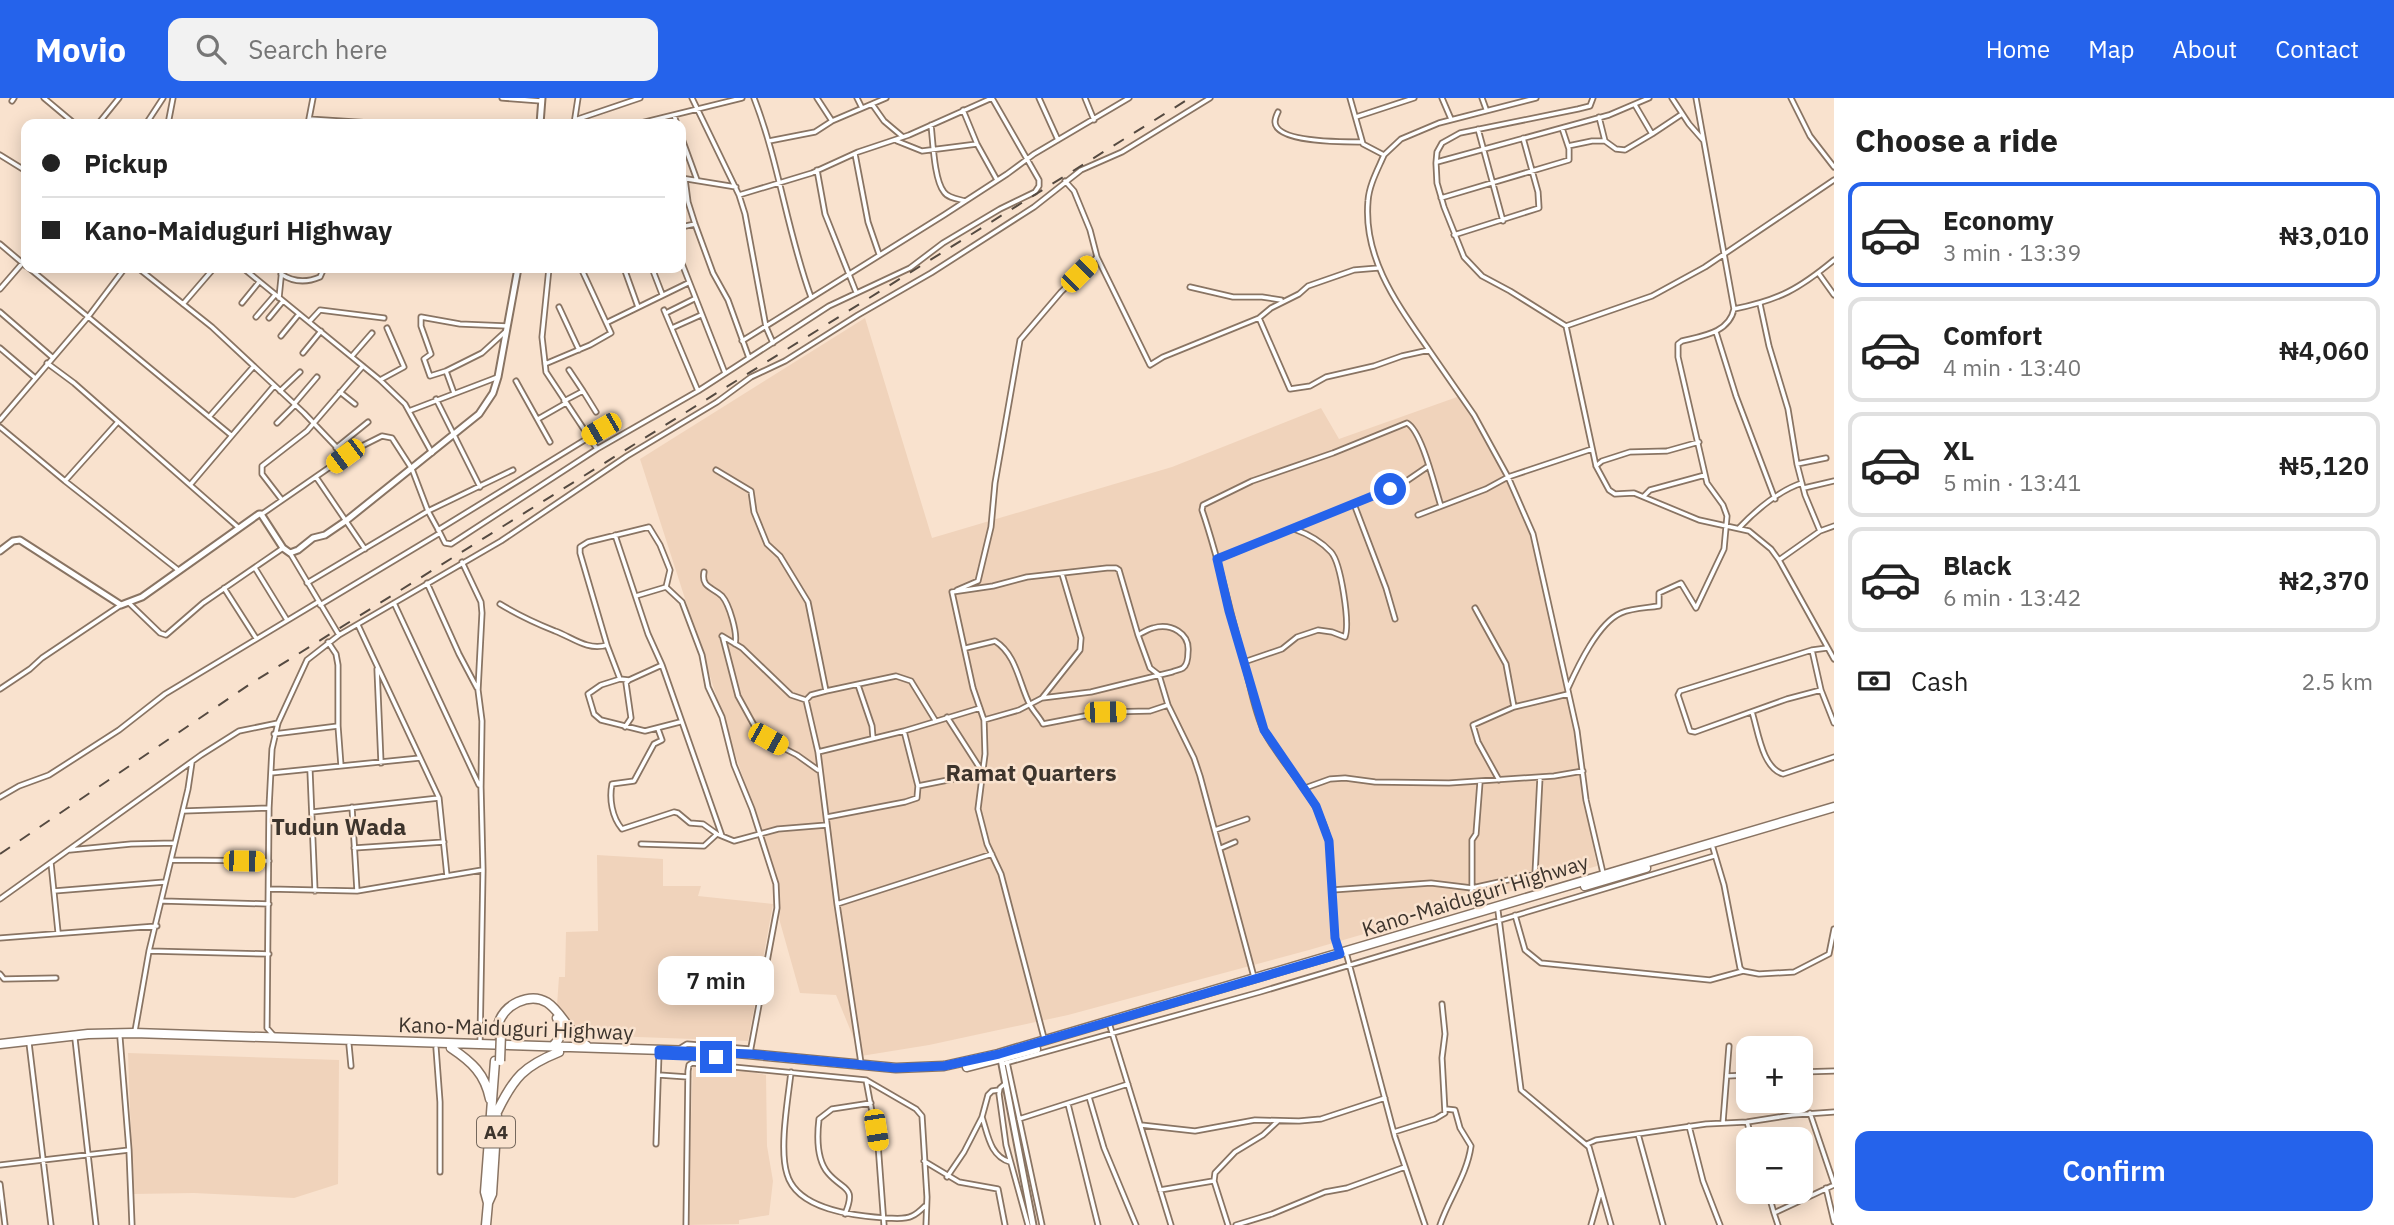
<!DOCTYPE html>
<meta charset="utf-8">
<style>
:root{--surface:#fff;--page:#f2f2f2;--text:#222;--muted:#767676;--line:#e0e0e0;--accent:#2563eb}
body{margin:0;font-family:"IBM Plex Sans",sans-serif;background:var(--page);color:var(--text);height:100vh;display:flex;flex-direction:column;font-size:26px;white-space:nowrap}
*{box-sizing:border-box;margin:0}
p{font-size:23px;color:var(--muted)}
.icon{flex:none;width:38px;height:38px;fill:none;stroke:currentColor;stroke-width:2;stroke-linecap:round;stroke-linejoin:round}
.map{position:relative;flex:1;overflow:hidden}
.details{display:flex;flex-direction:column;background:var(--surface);width:560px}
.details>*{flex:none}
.hud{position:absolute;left:21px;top:21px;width:665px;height:154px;border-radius:14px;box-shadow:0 4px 18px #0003;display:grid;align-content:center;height:154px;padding:0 21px;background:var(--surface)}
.fabs{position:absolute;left:1736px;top:938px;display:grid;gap:14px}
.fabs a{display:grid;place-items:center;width:77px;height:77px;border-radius:14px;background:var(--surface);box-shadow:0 4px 18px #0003;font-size:35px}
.end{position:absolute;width:32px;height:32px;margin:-16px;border:9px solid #2563eb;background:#fff;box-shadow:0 0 0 4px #fff}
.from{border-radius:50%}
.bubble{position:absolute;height:49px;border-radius:14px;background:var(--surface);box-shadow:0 4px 18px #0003;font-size:23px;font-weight:600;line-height:49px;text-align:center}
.car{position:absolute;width:21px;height:42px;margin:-21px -10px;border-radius:9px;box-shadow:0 0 5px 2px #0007;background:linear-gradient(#f5c518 24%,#345 0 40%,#f5c518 0 76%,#345 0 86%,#f5c518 0)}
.hud b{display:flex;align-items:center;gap:24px;height:66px;font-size:26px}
.hud b+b{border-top:2px solid var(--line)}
.hud i{width:18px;height:18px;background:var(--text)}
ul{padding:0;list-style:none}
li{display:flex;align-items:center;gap:21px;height:105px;margin:0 14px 10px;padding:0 7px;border:4px solid var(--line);border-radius:14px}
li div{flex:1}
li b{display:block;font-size:26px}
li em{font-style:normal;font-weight:600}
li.selected{border-color:var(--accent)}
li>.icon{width:63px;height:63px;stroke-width:1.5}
h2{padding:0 21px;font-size:32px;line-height:84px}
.pay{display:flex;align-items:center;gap:18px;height:77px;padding:0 21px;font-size:26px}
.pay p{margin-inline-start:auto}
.cta{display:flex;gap:14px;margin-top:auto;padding:14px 21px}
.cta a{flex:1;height:80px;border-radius:14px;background:var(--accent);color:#fff;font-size:28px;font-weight:600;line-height:80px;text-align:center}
header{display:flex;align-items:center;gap:42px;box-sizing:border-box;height:98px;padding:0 35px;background:var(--accent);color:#fff}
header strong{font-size:33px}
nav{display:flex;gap:38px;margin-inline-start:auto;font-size:24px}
.search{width:490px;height:63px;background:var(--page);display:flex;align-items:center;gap:18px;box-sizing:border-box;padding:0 24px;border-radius:14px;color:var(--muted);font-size:26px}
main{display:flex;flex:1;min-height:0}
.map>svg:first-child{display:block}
.built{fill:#f0d3bb}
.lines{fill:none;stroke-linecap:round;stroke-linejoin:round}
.street-casing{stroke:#897463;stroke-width:7}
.secondary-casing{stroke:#897463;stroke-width:9}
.highway-casing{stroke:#897463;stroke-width:11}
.street{stroke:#fff;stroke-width:3.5}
.secondary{stroke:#fff;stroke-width:5}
.highway{stroke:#fff;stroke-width:8}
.rail{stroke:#554a41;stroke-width:2;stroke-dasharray:12 12;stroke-linecap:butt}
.highway-bridge-casing{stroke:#897463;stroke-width:11;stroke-linecap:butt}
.highway-bridge{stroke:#fff;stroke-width:8}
.route{stroke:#2563eb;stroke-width:9}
.labels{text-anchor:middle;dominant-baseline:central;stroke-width:5;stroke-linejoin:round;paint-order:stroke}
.shield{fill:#f9e2ce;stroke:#75685d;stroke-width:2}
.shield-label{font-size:19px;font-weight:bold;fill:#3d342c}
.street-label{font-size:21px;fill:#3d342c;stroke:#f9e2ce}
.neighbourhood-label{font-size:23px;font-weight:bold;fill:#3d342c;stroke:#f9e2ce}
</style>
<header>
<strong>Movio</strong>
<div class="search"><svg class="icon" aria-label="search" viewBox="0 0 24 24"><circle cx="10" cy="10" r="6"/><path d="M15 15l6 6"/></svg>Search here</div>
<nav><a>Home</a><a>Map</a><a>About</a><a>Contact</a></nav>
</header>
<main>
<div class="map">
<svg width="1834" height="1127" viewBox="0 0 1834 1127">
<rect width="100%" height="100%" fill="#f9e2ce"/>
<path class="built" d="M865,220L932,440L1172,369L1321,310L1339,341L1460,298L1503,371L1530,436L1577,640L1583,695L1597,768L1309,852L1068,917L929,947L861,958L836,897L800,895L780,824L774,769L736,659L640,361Z
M597,757L663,761V788H701L698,798L773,806L748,943L555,936L559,879H565L566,834L598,833Z
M128,955L339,962L338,1086L294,1100L194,1095L133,1096Z
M693,967L729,970L766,977L767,1048L773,1083L769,1117L739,1122V1126L687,1127Z"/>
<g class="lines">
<defs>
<path id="street" d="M44,0L75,26
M502,0L541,3
M692,0L739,97L745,116L766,229L773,245
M754,0C779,64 787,134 811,199
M817,0L832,23
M857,0L862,10
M1039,0L1058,42
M1085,0L1094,22
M1350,0L1363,46L1384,57L1401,41L1439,25L1536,0
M1442,0L1451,21
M1482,0L1486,11
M1593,0L1590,8L1578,11L1460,35L1442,45L1437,54L1436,65L1437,85L1444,109L1464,159L1482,178L1510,193L1566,228L1652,198L1705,169L1834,82
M1672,0L1689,26L1703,42
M1791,0L1810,38L1834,69
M12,3L14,0
M872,6L884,23L903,39
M1635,7L1652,36L1682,16
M963,12L977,46L997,82
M1278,14C1277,16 1275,22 1275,24C1276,45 1346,44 1362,44
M674,17L677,26
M1356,19L1414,0
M1599,19L1605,43
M309,21L387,26
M575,22L640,0
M98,26L119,0
M146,26L163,0
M168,26L173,0
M308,26L313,0
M574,26L578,0
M637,26L742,0
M931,27C933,43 934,82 944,94C948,100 958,101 965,103
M1478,31L1503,123
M681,38L697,82
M769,43L815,34L832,23L886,0
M897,43L922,53L977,46
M1568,48L1592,43H1605L1616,51L1625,52L1652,36
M855,56L868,124L879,156
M0,57L26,73
M1384,57C1378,71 1369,87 1368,103C1363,161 1398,207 1429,252
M1437,64L1609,17L1649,0
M817,72L825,116L856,194
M681,80L736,89
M1065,83L1074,93L1090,132L1097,159L1150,267L1163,259L1259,220L1271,210L1299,196L1308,188L1354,172L1378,170
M739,97L812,75L858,54L909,37L992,0L1039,82V88L1035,94L1000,111L943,145L910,170L829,208L749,260
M1441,100L1569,62V51L1562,30
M681,129L695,126
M1454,137L1539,110L1538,94L1523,40
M0,146L26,168
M681,163L725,275
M29,170L231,337
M138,170L212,229L304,315L345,358
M243,170L380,282L405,306L432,355
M549,170L542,239L546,274L597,351
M624,170L638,209
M652,170L662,196
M281,176C293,184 306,185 320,179L324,170
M1819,176L1834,197
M1190,189L1233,199H1262L1281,202
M0,191L26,161
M279,200L282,170
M242,205L259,184
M183,206L214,170
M1760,206L1769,248L1788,311L1797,366L1805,397L1820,433
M559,209L579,252
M1734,211C1779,202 1799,191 1834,162
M664,212L698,293
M0,214L52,259
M666,215L694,201
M256,219L275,197
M269,220L283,203
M1259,220L1290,291L1310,288L1326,279L1374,268L1402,258L1429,252L1474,317L1508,379L1592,351
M309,224L320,212L384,220
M608,224L688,185
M1566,228L1596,368L1609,392L1615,396L1634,395L1699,422L1749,433L1771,451L1779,462L1834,561
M672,230L701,217
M1716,234L1736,298L1775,401
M281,238L299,216
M742,243L944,117L1007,76L1034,56L1129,0
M0,250L34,279
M303,255L321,233
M352,258L372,235
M47,265L74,285L239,430
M545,266L590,247L611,235L581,170
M569,272L583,293
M446,273L430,278L424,261L431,256L421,228V219L460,226L507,228
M380,282L404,269L387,230
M516,283L550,344
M280,293L300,274
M340,294L355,306
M454,295L446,273L482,255L505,234
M436,301L480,389
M564,303L583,293L596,314
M294,306L317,279
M409,313L498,279
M209,319L254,268
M538,321L566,305
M0,322L88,219L125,170
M117,325L65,383L177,471
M277,325L295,307
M0,329L65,383
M336,350L368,324
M1797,366L1826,360
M1596,368L1602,363L1630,354L1667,353L1699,344
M716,372L751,393L754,414L767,446L780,458L808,504L826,593
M316,379L365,451
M190,387L274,288
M1804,390L1834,383
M1644,398L1650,392L1705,377
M282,402L262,376V368L307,333L363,268
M1354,406L1386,490L1395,521
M262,416L356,351L382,338L392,340L412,371L428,413L440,435L320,507
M1418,417L1486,391L1508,379L1533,436L1577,633L1586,702L1603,775
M1740,429C1756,412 1780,392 1802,385
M438,432L614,324
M440,435L445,445L451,446L597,351L698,293L749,260L728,202L713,175L695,126L688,104L685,81
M615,437L648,536L662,567L722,738
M290,455L339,537
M1218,461L1390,391L1408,382L1427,369
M1779,462L1820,433L1834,428
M462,464L481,504L482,515L478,592L482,623L481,689L483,772L480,944
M255,470L287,522
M704,474C701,490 713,489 722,498C729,506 738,535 735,546
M307,485L428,413L513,372
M427,485L459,556L477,590
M666,489L682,504L702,557L708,589L722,619L734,667L752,711L776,786L777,810L750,955
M224,490L256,540
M957,492L978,483L991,429L995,385L1020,242L1061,194L1097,159
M952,494L993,488L1027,479L1107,470H1116L1119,472L1138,537L1150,570L1159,577L1168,607L1194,660L1200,678L1254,879
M952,494L973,590L984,622L985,656L978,711L987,746L1001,776L1044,940
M636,498L666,489
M129,505L160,535L166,537L203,505L283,450
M394,505L479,687
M500,506C518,517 535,525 555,533C572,539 587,553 607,547
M1475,510L1506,566L1514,609
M358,527L439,700L447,778
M722,538L742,550L791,597L806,602L811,597L826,593L896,578L911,583L935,622
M723,540L738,598L760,638L797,657L818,672
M328,544L336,556L338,567V628L341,668
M966,550L995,543C1017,557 1019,586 1030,607C1034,614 1040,620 1043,626L1105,614L1150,613L1168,607
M1812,552L1821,592L1787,601L1695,634L1690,633L1678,597L1680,593L1812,552L1827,550
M1244,564L1282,551L1297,539L1318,532L1332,534L1345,539C1350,525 1341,465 1331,454C1320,442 1308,436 1294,431
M662,567L629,582L620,581L601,587L588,596L594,616L601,622L645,633L680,624
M377,571L381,665
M620,581L607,547L580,455V449L588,444L649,429L660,447L670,472L666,489
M858,587L872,628L873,640
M1568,590C1578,568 1598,525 1621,515C1632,510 1646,510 1659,508V495L1681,485L1696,510L1724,451L1727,418L1723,407L1707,385L1678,259V246L1682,243C1702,238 1729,235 1734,211L1696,0
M0,591L30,571L42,560L121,507
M1821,592L1834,625
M1042,600L1091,594L1172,574C1176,572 1180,572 1183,570C1187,567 1188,559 1188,554C1190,535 1171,525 1153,530C1148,531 1142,535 1138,537
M806,602L818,654L837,806L861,965
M1752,614C1758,632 1762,670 1783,676L1834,659
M984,622L1019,612L1042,600L1080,552L1081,540L1062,476
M625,629L631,620L626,585L629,582
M658,631L662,642L654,646L634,683L612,686C609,701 612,719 622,731L674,714L678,715L690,725L703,726L717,736L734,743L778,731L827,727
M274,636L338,628
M818,654L904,633L980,610
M310,673L315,793
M271,675L420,660
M1499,682L1478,644L1473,627L1514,609L1568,596
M1480,684L1476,736L1472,742V790L1535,776L1540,679
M918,688L983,675L947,619
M1305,690L1330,681L1345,680L1375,684L1449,685L1554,678L1583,673
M0,699L19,688L49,677L119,632L165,596L318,504
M352,709L357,793
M183,713L269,710
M312,714L439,700
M827,719L905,704L917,700L918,688L904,633
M1215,732L1247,721
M641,746L704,748L717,736
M354,750L444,744
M1221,750L1235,744
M1713,750L1724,787L1740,870L1743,873
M70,752L131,746L175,745
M172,762L269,763
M51,765L58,834
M269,791L357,793L482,772
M1332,792L1431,785L1472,790L1471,796L1479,813
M54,793L165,784
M0,801L201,657L239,633L278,625
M163,803L269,806
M837,806L992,756
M1498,813L1521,992L1589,1049L1611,1127
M1515,817L1525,852L1541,865L1710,882L1743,873L1759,876L1794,874L1829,856L1834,831
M0,840L157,828
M149,853L269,856
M1339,855L1335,840L1329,743C1317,695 1285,673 1264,633C1255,615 1251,591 1246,572C1231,519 1220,464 1202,412L1203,407L1252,383L1333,355L1407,325C1422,333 1435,390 1441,408
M1347,858L1395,1039L1425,1127
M0,876L4,881L56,880
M1110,928L1171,1127
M135,933L149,853L188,691L192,664
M274,938L267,930L269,710L272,651L278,625L307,562L339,537L501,443L627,358L717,304L751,279L785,263L858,217L931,175L1034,109L1081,72L1122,54L1210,0
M120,940L129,1052L132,1127
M75,941L96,1127
M29,945L51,1127
M349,947L351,968
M436,950L440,1004V1074
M679,951L687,946L750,951
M1007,964L1042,1127
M1002,966L1260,894L1714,758
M791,974C788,1001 779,1051 787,1076C797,1112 855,1118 885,1120C894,1120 904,1122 912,1118C917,1116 921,1112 925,1108
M1801,974L1834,973
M659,977L688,979
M1727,978L1748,977
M866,982L878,1046L884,1127
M1006,985L1000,990L999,996L1006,1047L1028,1127
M1089,999L1104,1050L1136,1127
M1068,1006L1098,1127
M1810,1015L1834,1086
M982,1019C988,1037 990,1058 1010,1064
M1019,1021L1128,986
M1723,1024L1729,948
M1747,1024L1752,1041
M1141,1027L1195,1033L1255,1022L1299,1023L1321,1021L1385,1000
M1689,1028L1703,1083L1720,1127
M1394,1034L1435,1021L1445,1015L1442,960L1445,936L1442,906
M1638,1036L1663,1127
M656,1046L659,954
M1587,1046L1596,1042L1706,1026L1747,1024L1792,1017L1834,1014
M924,1063L959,1084L998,1091L1005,1127
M0,1067L129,1052
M947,1079L964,1054L982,1019L988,997L992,993L999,992
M0,1086L5,1127
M1826,1090L1834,1124
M1160,1092L1213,1083
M1768,1094L1774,1115
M845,1116C857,1087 843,1093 828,1075C816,1061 817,1038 819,1021L832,1011L871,1005
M686,1127L688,973L689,967L692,965L866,982L916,1011L922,1018L927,1099L926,1127
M1228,1127L1214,1083L1215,1075L1235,1054L1263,1037L1278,1023
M1236,1127L1272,1116L1325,1094L1347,1090L1405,1069
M1440,1127C1449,1100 1467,1077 1471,1048L1460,1030L1455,1012L1446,1011
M1591,1127L1601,1092
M1778,1127L1774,1115L1834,1087"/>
<path id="secondary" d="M540,26L542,0
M0,453L13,443L20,442L121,507L142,499L259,416H261L283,450L290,455L298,452L313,440L325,437L347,422L479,316L493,295L498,279L518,170
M1001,961L1033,1127"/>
<path id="highway" d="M1585,788L1646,770
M496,935C498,921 505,910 518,904C556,887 563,934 587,948
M0,946L88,936L134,935L726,954L896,970L944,968L998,956L1834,709
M553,948C562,939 564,931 557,920
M451,950C472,964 485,976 490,1001
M967,969L1036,951
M497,1014C514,979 524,968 559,954
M488,1105L492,1096L497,1018
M486,1127L488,1105L485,1094L495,963"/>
</defs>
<use href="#street" class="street-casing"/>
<use href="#secondary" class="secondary-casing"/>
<use href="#highway" class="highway-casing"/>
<use href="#street" class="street"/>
<use href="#secondary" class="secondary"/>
<use href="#highway" class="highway"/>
<path class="rail" d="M0,756L250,586L1190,0"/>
<defs>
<path id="highway-bridge" d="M500,963L501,935"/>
</defs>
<use href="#highway-bridge" class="highway-bridge-casing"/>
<use href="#highway-bridge" class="highway-bridge"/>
</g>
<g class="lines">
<path class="route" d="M716,959L659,957V952L750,956L895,970L944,968L999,956L1340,856L1335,840L1329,743L1316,708L1264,632L1229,513L1217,461L1390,391"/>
</g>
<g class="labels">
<rect class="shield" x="477" y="1018.5" width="38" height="31" rx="5"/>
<g class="shield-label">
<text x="496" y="1034">A4</text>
</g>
<g class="street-label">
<text transform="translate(1475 797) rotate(-17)">Kano-Maiduguri Highway</text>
<text transform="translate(516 930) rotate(2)">Kano-Maiduguri Highway</text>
</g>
<g class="neighbourhood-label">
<text x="1031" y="674">Ramat Quarters</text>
<text x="339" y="728">Tudun Wada</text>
</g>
</g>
</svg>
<div class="fabs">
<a>+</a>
<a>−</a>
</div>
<i class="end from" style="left:1390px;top:391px"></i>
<i class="end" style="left:716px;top:959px"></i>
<div class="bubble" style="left:658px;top:858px;width:116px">7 min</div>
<i class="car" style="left:1079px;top:176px;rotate:45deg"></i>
<i class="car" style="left:601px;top:331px;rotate:240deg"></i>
<i class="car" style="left:345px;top:358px;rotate:233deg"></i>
<i class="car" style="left:1105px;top:614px;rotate:89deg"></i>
<i class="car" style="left:768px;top:641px;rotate:119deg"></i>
<i class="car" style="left:244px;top:763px;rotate:91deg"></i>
<i class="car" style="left:876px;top:1032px;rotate:171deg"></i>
<div class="hud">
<b><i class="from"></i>Pickup</b>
<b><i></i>Kano-Maiduguri Highway</b>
</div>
</div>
<section class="details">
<h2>Choose a ride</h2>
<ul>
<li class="selected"><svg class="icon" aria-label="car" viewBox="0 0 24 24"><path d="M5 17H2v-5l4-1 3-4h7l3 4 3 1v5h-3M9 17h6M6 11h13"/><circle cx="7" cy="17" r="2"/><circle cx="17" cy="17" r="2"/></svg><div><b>Economy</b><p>3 min · 13:39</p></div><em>₦3,010</em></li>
<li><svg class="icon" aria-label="car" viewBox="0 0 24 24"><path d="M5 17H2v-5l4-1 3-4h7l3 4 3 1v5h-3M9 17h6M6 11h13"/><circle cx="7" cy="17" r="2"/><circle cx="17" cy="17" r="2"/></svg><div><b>Comfort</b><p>4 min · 13:40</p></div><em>₦4,060</em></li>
<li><svg class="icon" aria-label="car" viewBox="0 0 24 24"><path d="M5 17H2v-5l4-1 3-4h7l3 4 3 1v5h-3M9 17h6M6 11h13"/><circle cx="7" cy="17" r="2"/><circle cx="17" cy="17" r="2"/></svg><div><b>XL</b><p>5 min · 13:41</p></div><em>₦5,120</em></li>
<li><svg class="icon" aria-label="car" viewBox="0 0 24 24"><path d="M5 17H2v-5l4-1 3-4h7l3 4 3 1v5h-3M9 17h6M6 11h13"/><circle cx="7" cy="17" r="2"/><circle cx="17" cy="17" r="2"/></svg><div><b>Black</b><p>6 min · 13:42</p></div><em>₦2,370</em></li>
</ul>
<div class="pay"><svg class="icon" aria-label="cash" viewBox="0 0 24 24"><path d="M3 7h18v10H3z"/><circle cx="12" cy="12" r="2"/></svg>Cash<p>2.5 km</p></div>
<div class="cta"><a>Confirm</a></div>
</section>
</main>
